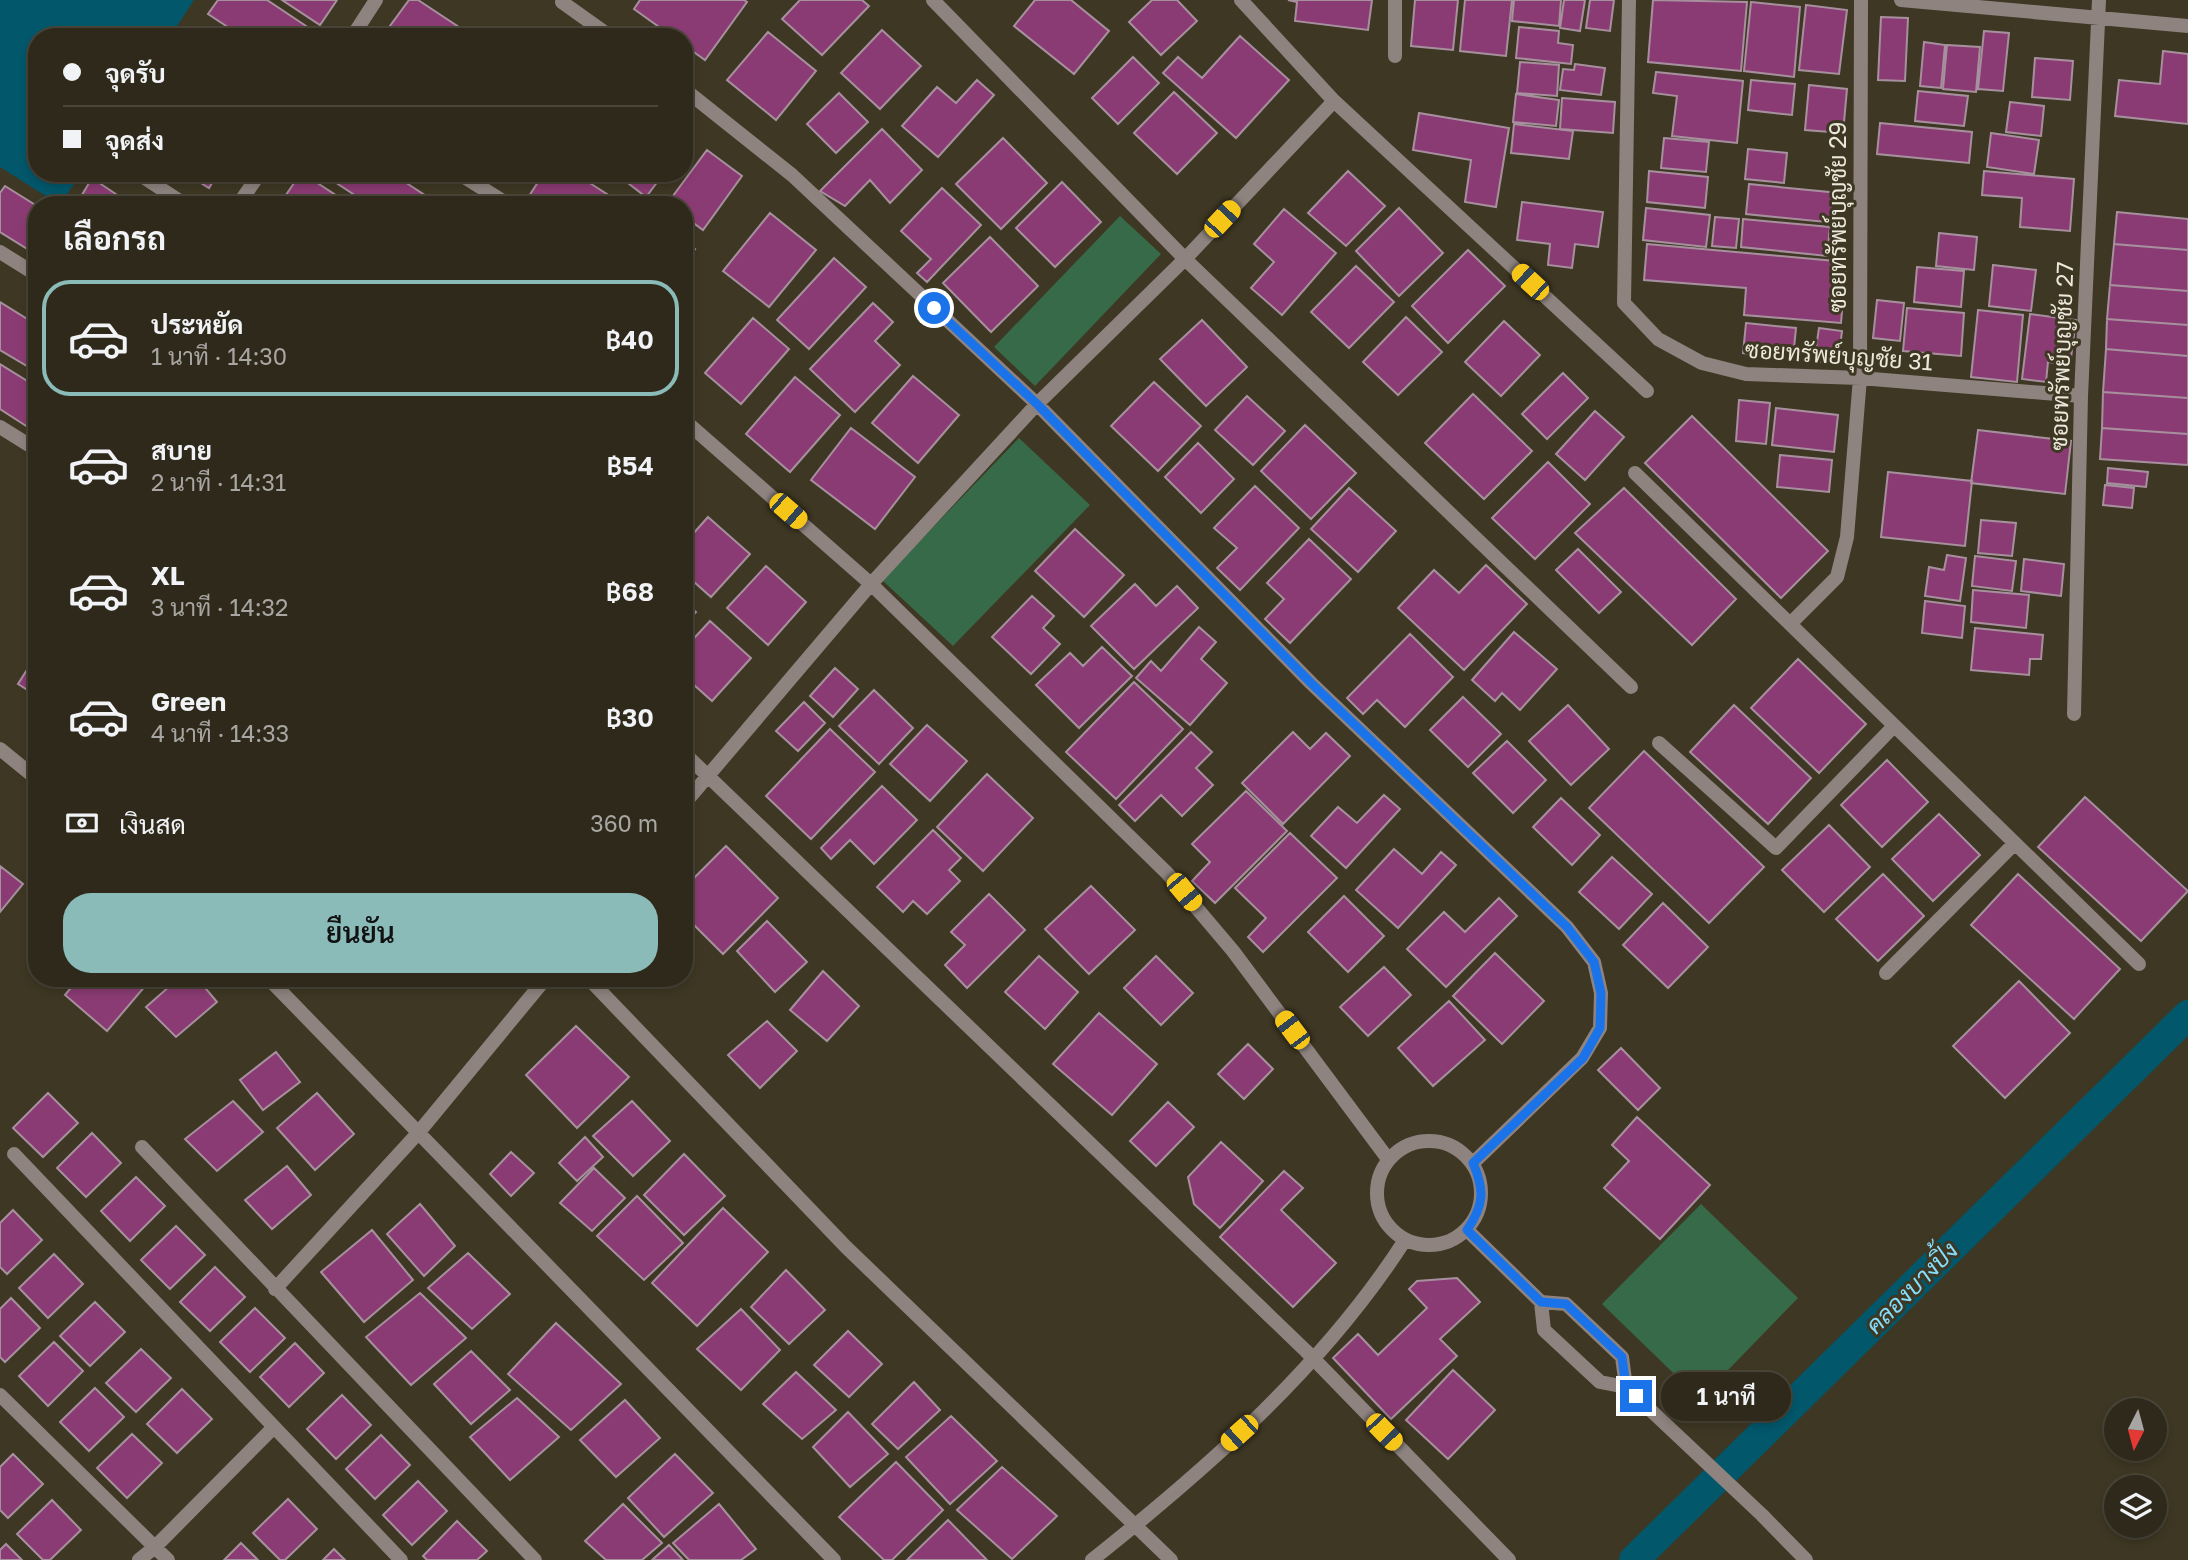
<!DOCTYPE html>
<html lang="th">
<meta charset="utf-8">
<style>
:root{--surface:#2e291a;--page:#363123;--text:#f1f3f6;--muted:#a7a6a2;--line:#494539;--accent:#8bbbb9}
body{margin:0;font-family:"Golos Text",Sarabun,sans-serif;background:var(--page);color:var(--text);height:100vh;display:flex;flex-direction:column;font-size:26px;white-space:nowrap}
*{box-sizing:border-box;margin:0}
p{font-size:23px;color:var(--muted)}
.icon{flex:none;width:38px;height:38px;fill:none;stroke:currentColor;stroke-width:2;stroke-linecap:round;stroke-linejoin:round}
.map{position:relative;flex:1;overflow:hidden}
.drawer{position:absolute;left:28px;top:196px;width:665px;height:791px;display:flex;flex-direction:column;background:var(--surface);border-radius:28px;box-shadow:0 4px 10px #0003,0 0 0 2px var(--line)}
.drawer>*{flex:none}
.guide{position:absolute;left:28px;top:28px;width:665px;height:154px;border-radius:28px;box-shadow:0 4px 10px #0003,0 0 0 2px var(--line);display:grid;align-content:center;height:154px;padding:0 35px;background:var(--surface)}
.needle{width:46px;rotate:186deg}
.tools{position:absolute;left:2104px;top:1398px;display:grid;gap:14px}
.tools a{display:grid;place-items:center;width:63px;height:63px;border-radius:50%;background:var(--surface);box-shadow:0 4px 10px #0003,0 0 0 2px var(--line);font-size:35px}
.end{position:absolute;width:32px;height:32px;margin:-16px;border:9px solid #1a73e8;background:#fff;box-shadow:0 0 0 4px #fff}
.from{border-radius:50%}
.bubble{position:absolute;height:49px;border-radius:24px;background:var(--surface);box-shadow:0 4px 10px #0003,0 0 0 2px var(--line);font-size:23px;font-weight:600;line-height:49px;text-align:center}
.car{position:absolute;width:21px;height:42px;margin:-21px -10px;border-radius:9px;box-shadow:0 0 5px 2px #0007;background:linear-gradient(#f5c518 24%,#345 0 40%,#f5c518 0 76%,#345 0 86%,#f5c518 0)}
.guide b{display:flex;align-items:center;gap:24px;height:66px;font-size:26px}
.guide b+b{border-top:2px solid var(--line)}
.guide i{width:18px;height:18px;background:var(--text)}
ul{padding:0;list-style:none}
li{display:flex;align-items:center;gap:21px;height:116px;margin:0 14px 10px;padding:0 21px;border:4px solid transparent;border-radius:28px}
li div{flex:1}
li b{display:block;font-size:26px}
li em{font-style:normal;font-weight:600}
li.selected{border-color:var(--accent)}
li>.icon{width:63px;height:63px;stroke-width:1.5}
h2{padding:0 35px;font-size:32px;line-height:84px}
.pay{display:flex;align-items:center;gap:18px;height:77px;padding:0 35px;font-size:26px}
.pay p{margin-inline-start:auto}
.primary-button{display:flex;gap:14px;margin-top:auto;padding:14px 35px}
.primary-button a{flex:1;height:80px;border-radius:28px;background:var(--accent);color:#111;font-size:28px;font-weight:600;line-height:80px;text-align:center}
.map>svg:first-child{display:block}
.green{fill:#366a48}
.water{fill:#02576b}
.lines{fill:none;stroke-linecap:round;stroke-linejoin:round}
.canal{stroke:#02576b;stroke-width:30}
.building{fill:#8b3b73;stroke:#a7909e;stroke-width:2}
.minor{stroke:#8e837f;stroke-width:14}
.route{stroke:#1a73e8;stroke-width:9}
.labels{text-anchor:middle;dominant-baseline:central;stroke-width:6;stroke-linejoin:round;paint-order:stroke}
.street-label{font-size:23px;fill:#ece8db;stroke:#3e3723}
.water-label{font-size:24px;font-style:italic;fill:#85defc;stroke:#3e3723}
</style>
<div class="map">
<svg width="2188" height="1560" viewBox="0 0 2188 1560">
<rect width="100%" height="100%" fill="#3e3723"/>
<path class="green" d="M1120,216L1161,254L1035,386L994,347Z
M1019,438L1090,505L953,646L882,580Z
M1701,1204L1798,1298L1700,1399L1602,1304Z"/>
<path class="water" d="M0,0H194L170,37H37V173H81L60,205L0,167Z"/>
<g class="lines">
<path class="canal" d="M1634,1560L2188,1015"/>
</g>
<path class="building" d="M218,0H267L312,30L308,37H243L208,14Z
M282,0H337L320,25Z
M409,0H418L474,37H398L387,30Z
M640,0H744L747,2L705,60L684,45V37H673L634,9Z
M800,0H862L869,6L822,55L782,19Z
M1035,0H1071L1109,31L1074,74L1014,26Z
M1152,0H1177L1197,21L1161,55L1129,22Z
M1288,0H1372L1368,30L1295,21L1297,2Z
M1415,0H1458L1453,50L1411,46Z
M1465,0H1512L1506,56L1460,51Z
M1514,0H1561L1559,26L1512,21Z
M1564,0H1585L1580,31L1560,28Z
M1590,0H1614L1610,31L1586,28Z
M1653,0L1747,2L1741,71L1648,62Z
M1751,2L1800,7L1794,77L1744,71Z
M1806,5L1847,10L1839,74L1799,70Z
M1881,17L1908,18L1905,81L1878,80Z
M1519,27L1559,31L1558,43L1573,45L1571,64L1516,58Z
M882,30L921,66L880,109L841,73Z
M1984,31L2009,33L2003,91L1978,89Z
M768,32L816,71L776,120L727,80Z
M1240,36L1289,80L1236,138L1163,73L1178,57L1202,78Z
M1924,42L1945,45L1941,88L1920,86Z
M1947,45L1980,47L1976,92L1943,89Z
M2163,51L2188,54V124L2115,116L2119,80L2160,84Z
M1133,57L1159,83L1118,124L1092,98Z
M2035,58L2073,61L2070,100L2032,97Z
M1520,62L1559,65L1557,96L1517,93Z
M1575,64L1605,68L1601,95L1560,90L1563,69L1574,70Z
M1656,72L1743,81L1737,143L1672,136L1677,96L1653,93Z
M977,80L994,95L938,157L902,126L937,87L956,103Z
M1751,80L1795,84L1792,115L1748,110Z
M1809,85L1847,89L1843,133L1805,130Z
M1918,91L1968,96L1964,126L1915,121Z
M1174,92L1217,133L1177,174L1134,133Z
M839,93L868,122L836,153L807,124Z
M1516,94L1559,100L1556,126L1513,122Z
M1562,98L1615,102L1613,133L1560,129Z
M2010,102L2044,106L2041,136L2006,132Z
M1419,113L1509,128L1496,207L1465,202L1471,160L1413,150Z
M1880,123L1972,132L1969,163L1877,154Z
M1514,124L1573,131L1569,159L1511,153Z
M882,129L922,170L890,203L870,180L845,206L820,191Z
M1991,133L2039,140L2034,174L1987,167Z
M1003,138L1047,183L1001,229L956,184Z
M1664,138L1709,142L1706,172L1661,168Z
M1748,149L1787,153L1784,183L1745,179Z
M707,150L742,176L703,230L684,216V205L667,204Z
M1348,171L1385,206L1346,246L1308,213Z
M1649,171L1708,177L1705,208L1647,202Z
M1984,171L2074,179L2070,231L2020,227L2022,198L1982,195Z
M185,173H218L209,188Z
M301,173H302L351,205H279Z
M321,173H391L440,205H370Z
M544,173H574L624,205H543L529,196Z
M615,173H664L646,197Z
M92,178L132,205H76Z
M1062,182L1101,222L1055,267L1016,228Z
M1749,184L1839,193L1836,223L1746,214Z
M5,186L37,206V255L0,232V193Z
M942,188L981,225L927,282L917,273L931,259L901,231Z
M1522,202L1603,212L1598,247L1575,244L1572,268L1548,265L1550,244L1517,240Z
M1399,208L1443,253L1399,296L1356,251Z
M1646,208L1710,215L1706,247L1643,240Z
M1284,209L1336,253L1282,315L1251,288L1274,262L1254,244Z
M2117,212L2188,219V250L2114,244Z
M770,213L816,250L769,307L723,271Z
M1715,217L1739,219L1736,248L1712,246Z
M1743,219L1830,227L1827,256L1741,247Z
M1939,233L1977,237L1974,270L1936,266Z
M990,237L1038,286L991,332L943,283Z
M684,243L695,249L684,266Z
M1647,244L1846,262L1841,323L1744,315L1746,288L1644,280Z
M2114,244L2188,250V291L2110,285Z
M1468,250L1505,286L1448,343L1412,306Z
M834,258L866,287L809,349L777,320Z
M1993,265L2036,270L2031,311L1989,306Z
M1356,266L1394,302L1349,348L1311,312Z
M1917,267L1964,271L1961,307L1914,302Z
M2110,285L2188,291V325L2107,319Z
M1877,300L1904,303L1900,341L1873,338Z
M0,302L37,325V372L0,350Z
M873,303L893,322L875,341L900,365L855,412L810,369Z
M1907,308L1964,313L1961,356L1903,351Z
M1978,310L2023,315L2017,382L1971,377Z
M2030,314L2076,320L2070,365L2048,362L2046,382L2022,379Z
M1406,317L1442,352L1398,395L1363,362Z
M753,318L789,349L741,404L705,373Z
M2107,319L2188,325V356L2106,349Z
M1202,320L1247,367L1206,406L1160,359Z
M1504,321L1540,355L1501,396L1465,362Z
M1746,323L1796,328L1793,358L1743,353Z
M1819,328L1842,331L1838,364L1814,361Z
M2106,349L2188,356V398L2103,392Z
M0,364L37,387V433L0,409Z
M1563,373L1588,398L1547,439L1522,414Z
M913,376L959,415L918,463L872,423Z
M795,377L840,415L790,472L746,434Z
M1154,382L1201,426L1158,471L1111,426Z
M2103,392L2188,398V434L2102,428Z
M1473,394L1532,451L1484,499L1425,443Z
M1247,396L1285,431L1253,465L1215,430Z
M1739,400L1770,403L1766,444L1736,441Z
M1776,408L1838,415L1834,452L1772,445Z
M1595,411L1624,437L1585,480L1556,454Z
M1692,416L1828,551L1781,598L1645,463Z
M1305,425L1356,473L1311,519L1261,471Z
M851,428L915,477L875,529L811,480Z
M2102,428L2188,434V465L2100,459Z
M1978,430L2071,441L2065,494L1971,483Z
M1198,443L1234,479L1201,513L1165,477Z
M1780,455L1832,460L1829,492L1777,487Z
M1548,462L1590,504L1535,559L1492,518Z
M2108,468L2148,472L2146,487L2107,483Z
M1888,472L1972,481L1965,546L1881,537Z
M2105,485L2134,488L2132,508L2103,505Z
M1255,486L1299,528L1240,590L1217,568L1237,548L1214,528Z
M1349,488L1396,531L1358,572L1311,529Z
M1624,488L1736,599L1692,645L1575,533Z
M684,500L693,507L684,517Z
M708,517L750,554L711,597L684,573V544Z
M1981,520L2016,523L2012,556L1978,553Z
M1075,529L1124,575L1084,617L1035,571Z
M1309,539L1351,579L1290,643L1265,619L1284,599L1267,583Z
M1578,549L1621,592L1599,613L1556,570Z
M1947,555L1966,558L1960,601L1925,596L1929,567L1944,570Z
M1975,556L2016,561L2012,591L1972,586Z
M2024,559L2064,564L2061,596L2021,591Z
M1486,565L1527,604L1464,670L1398,608L1434,570L1459,593Z
M766,566L806,602L768,645L727,608Z
M1135,584L1156,606L1177,586L1198,608L1134,669L1091,626Z
M1973,590L2029,595L2026,628L1971,622Z
M1032,596L1054,616L1043,628L1060,644L1031,674L992,637Z
M1925,601L1965,606L1962,638L1922,633Z
M684,602L696,612L684,625Z
M710,621L751,658L712,701L684,676V649Z
M1199,627L1216,642L1201,659L1227,683L1190,725L1136,678L1151,661L1161,671Z
M1975,628L2043,635L2041,659H2030L2029,675L1971,670Z
M1514,632L1557,669L1520,710L1502,693L1495,701L1472,680Z
M1410,634L1453,677L1405,727L1377,700L1363,714L1347,698Z
M1102,647L1132,676L1079,728L1036,685L1070,653L1083,666Z
M37,654V696L18,684Z
M1798,659L1866,724L1819,773L1751,708Z
M835,668L858,689L833,717L810,696Z
M1134,682L1183,729L1116,799L1066,752Z
M874,690L913,728L879,764L839,726Z
M1463,697L1501,734L1468,767L1430,730Z
M804,702L825,723L798,751L776,731Z
M1568,705L1609,749L1571,785L1529,741Z
M1734,705L1811,778L1768,824L1690,752Z
M927,725L967,761L930,801L890,764Z
M830,729L875,772L811,839L766,796Z
M1191,732L1212,752L1196,768L1213,785L1182,816L1161,795L1135,821L1119,805Z
M1293,732L1310,749L1326,733L1350,756L1283,824L1242,783Z
M1507,741L1546,780L1513,813L1473,773Z
M1644,751L1764,867L1709,923L1589,808Z
M1887,760L1928,802L1882,847L1841,805Z
M987,774L1033,818L983,871L937,827Z
M882,786L917,820L874,864L850,840L831,859L821,848Z
M1246,791L1287,831L1215,903L1192,881L1210,862L1192,844Z
M1384,795L1400,809L1346,868L1311,836L1338,807L1357,823Z
M2085,797L2188,891L2141,941L2038,847Z
M1561,798L1600,835L1572,865L1533,827Z
M1939,814L1980,855L1933,901L1892,859Z
M1829,825L1870,867L1824,912L1782,870Z
M933,830L961,858L949,870L960,881L927,914L913,901L903,912L877,887Z
M1290,833L1337,878L1263,952L1248,937L1266,918L1235,888Z
M726,846L778,898L723,954L684,915V888Z
M1394,849L1422,874L1441,852L1456,865L1398,928L1356,890Z
M1612,857L1652,894L1619,929L1579,892Z
M0,866L23,884L0,912Z
M1883,874L1924,916L1878,961L1836,919Z
M2018,874L2120,969L2074,1019L1971,925Z
M1091,886L1135,930L1089,974L1045,929Z
M989,894L1025,930L967,988L945,965L965,945L951,932Z
M1344,896L1384,936L1348,972L1308,932Z
M1499,898L1517,916L1446,987L1407,949L1444,912L1465,932Z
M1663,903L1708,947L1668,988L1623,945Z
M767,921L807,962L775,992L737,951Z
M1495,953L1544,1001L1502,1044L1453,996Z
M1039,956L1078,992L1045,1029L1005,992Z
M1156,956L1193,993L1161,1025L1124,988Z
M1384,967L1411,995L1368,1036L1340,1007Z
M823,971L859,1006L827,1041L790,1010Z
M79,978H152L107,1031L65,995Z
M179,978H197L217,1002L176,1037L146,1007Z
M2019,981L2070,1033L2005,1098L1953,1046Z
M1449,1001L1485,1040L1433,1086L1398,1048Z
M1099,1013L1157,1064L1112,1115L1053,1064Z
M767,1021L797,1051L760,1088L728,1055Z
M576,1026L629,1077L577,1128L526,1075Z
M1248,1044L1273,1069L1244,1099L1218,1074Z
M1621,1048L1660,1088L1638,1110L1598,1070Z
M276,1052L300,1082L263,1110L240,1080Z
M48,1093L78,1123L43,1157L13,1128Z
M317,1093L354,1134L315,1170L277,1128Z
M233,1101L263,1132L217,1171L185,1139Z
M632,1101L670,1141L633,1176L593,1136Z
M1168,1102L1194,1127L1156,1166L1130,1141Z
M1637,1117L1710,1185L1660,1239L1604,1188L1629,1161L1612,1145Z
M92,1133L121,1163L86,1197L57,1168Z
M585,1137L603,1157L577,1181L559,1163Z
M1221,1142L1263,1181L1220,1228L1194,1204L1188,1177Z
M511,1152L534,1173L511,1196L490,1174Z
M684,1154L725,1196L684,1235L644,1195Z
M287,1166L311,1195L272,1229L245,1200Z
M594,1168L625,1198L592,1231L560,1203Z
M1284,1171L1303,1188L1281,1210L1336,1263L1293,1307L1220,1237Z
M136,1177L165,1206L130,1241L101,1211Z
M637,1196L683,1243L644,1280L597,1236Z
M420,1204L455,1246L424,1276L387,1234Z
M723,1208L768,1252L697,1326L652,1283Z
M13,1210L42,1240L7,1274L0,1267V1223Z
M176,1226L205,1255L170,1289L141,1260Z
M372,1230L413,1280L364,1322L321,1272Z
M468,1253L510,1294L472,1329L428,1288Z
M54,1254L83,1284L48,1318L19,1288Z
M215,1267L245,1297L210,1331L180,1302Z
M786,1270L825,1310L789,1344L751,1307Z
M1457,1278L1480,1302L1440,1339L1457,1356L1391,1419L1333,1358L1358,1334L1378,1355L1427,1308L1409,1289L1417,1281Z
M420,1293L466,1338L411,1385L366,1337Z
M11,1298L40,1328L5,1362L0,1357V1309Z
M95,1302L125,1332L90,1366L60,1336Z
M255,1308L285,1338L250,1372L220,1342Z
M741,1309L780,1350L741,1390L697,1349Z
M556,1323L621,1384L571,1430L508,1374Z
M848,1331L882,1364L849,1397L814,1365Z
M54,1342L83,1371L48,1406L19,1376Z
M295,1343L324,1373L289,1407L260,1377Z
M141,1349L171,1378L136,1412L106,1383Z
M471,1351L510,1390L471,1424L434,1384Z
M1453,1370L1495,1410L1448,1459L1406,1420Z
M796,1372L836,1410L802,1439L763,1404Z
M914,1382L940,1410L898,1449L872,1424Z
M95,1388L124,1417L89,1451L60,1422Z
M182,1389L212,1419L177,1453L147,1424Z
M342,1395L371,1425L336,1459L307,1429Z
M517,1398L559,1437L510,1480L470,1437Z
M625,1400L660,1438L616,1477L580,1440Z
M848,1412L888,1454L850,1487L813,1447Z
M951,1416L997,1461L950,1504L906,1457Z
M132,1434L162,1463L127,1498L97,1468Z
M381,1435L410,1465L375,1499L346,1469Z
M13,1454L43,1484L8,1518L0,1510V1467Z
M675,1454L713,1493L664,1537L628,1498Z
M896,1462L943,1510L892,1560H884L839,1517Z
M1002,1467L1057,1516L1012,1559L957,1510Z
M418,1481L447,1511L412,1545L383,1515Z
M288,1499L317,1529L285,1560H280L253,1533Z
M52,1500L81,1530L50,1560H43L17,1534Z
M623,1504L662,1543L642,1560H606L585,1541Z
M719,1504L756,1549L741,1560H689L673,1543Z
M948,1520L987,1560H907Z
M457,1521L487,1551L477,1560H427L423,1556Z
M241,1543L258,1560H224Z
M6,1544L22,1560H0V1550Z
M669,1545L683,1560H652Z
M334,1549L345,1560H323Z"/>
<g class="lines">
<path class="minor" d="M933,0L1185,259L1631,687
M1241,0L1334,101L1647,391
M1395,0V56
M1629,0L1624,303L1658,339L1702,363L1746,374L1860,378L2081,396
M1901,0L2188,26
M562,2L611,37
M352,37L376,0
M684,89L792,175L1037,404L1311,683L1567,927L1594,962L1601,993L1600,1028L1582,1058L1473,1163
M137,173L186,205
M458,173L509,205
M238,205L260,173
M0,252L37,275
M684,420L871,584L1167,873L1233,951L1388,1159
M0,427L37,450
M1635,473L2139,964
M1791,623L1837,577L1847,537L1860,378L1861,0
M2074,714L2081,396L2099,0
M1659,743L1776,848L1894,726
M0,749L37,779
M684,753L1306,1351L1509,1560
M684,804L871,584L1037,404L1185,259L1334,101
M1886,973L2015,843
M268,978L834,1560
M588,978L846,1247L1171,1560
M1377 1193a52 52 0 1 1 104 0a52 52 0 1 1-104 0Z
M142,1147L535,1560
M14,1154L401,1560
M1467,1230L1541,1302L1544,1330L1600,1382L1626,1387L1762,1515L1806,1560
M275,1289L419,1132L546,978
M1541,1302L1566,1304L1622,1357L1626,1387
M0,1395L168,1560
M139,1560L155,1547L273,1428
M1092,1560C1209,1467 1324,1366 1405,1240"/>
</g>
<g class="lines">
<path class="route" d="M934,308L1037,404L1311,683L1567,927L1594,962L1601,993L1600,1028L1583,1058L1473,1163C1485,1191 1484,1205 1467,1230L1541,1302L1566,1304L1622,1357L1626,1387L1636,1396"/>
</g>
<g class="labels">
<g class="street-label">
<text transform="translate(1837 217) rotate(-90)">ซอยทรัพย์บุญชัย 29</text>
<text transform="translate(1839 355) rotate(4)">ซอยทรัพย์บุญชัย 31</text>
<text transform="translate(2061 356) rotate(-88)">ซอยทรัพย์บุญชัย 27</text>
</g>
<g class="water-label">
<text transform="translate(1911 1287) rotate(-45)">คลองบางปิ้ง</text>
</g>
</g>
</svg>
<div class="tools">
<a><svg class="needle" viewBox="-14 -14 28 28"><path d="M0-13l5 13h-10z" fill="#e53935"/><path d="M0 13l5-13h-10z" fill="#a7a6a2"/></svg></a>
<a><svg class="icon" aria-label="layers" viewBox="0 0 24 24"><path d="M12 4l9 5-9 5-9-5zM3 14l9 5 9-5"/></svg></a>
</div>
<i class="end from" style="left:934px;top:308px"></i>
<i class="end" style="left:1636px;top:1396px"></i>
<div class="bubble" style="left:1661px;top:1372px;width:130px">1 นาที</div>
<i class="car" style="left:1222px;top:219px;rotate:43deg"></i>
<i class="car" style="left:1530px;top:282px;rotate:313deg"></i>
<i class="car" style="left:788px;top:511px;rotate:131deg"></i>
<i class="car" style="left:1184px;top:892px;rotate:140deg"></i>
<i class="car" style="left:1292px;top:1030px;rotate:323deg"></i>
<i class="car" style="left:1384px;top:1432px;rotate:136deg"></i>
<i class="car" style="left:1239px;top:1433px;rotate:228deg"></i>
<div class="guide">
<b><i class="from"></i>จุดรับ</b>
<b><i></i>จุดส่ง</b>
</div>
<section class="drawer">
<h2>เลือกรถ</h2>
<ul>
<li class="selected"><svg class="icon" aria-label="car" viewBox="0 0 24 24"><path d="M5 17H2v-5l4-1 3-4h7l3 4 3 1v5h-3M9 17h6M6 11h13"/><circle cx="7" cy="17" r="2"/><circle cx="17" cy="17" r="2"/></svg><div><b>ประหยัด</b><p>1 นาที · 14:30</p></div><em>฿40</em></li>
<li><svg class="icon" aria-label="car" viewBox="0 0 24 24"><path d="M5 17H2v-5l4-1 3-4h7l3 4 3 1v5h-3M9 17h6M6 11h13"/><circle cx="7" cy="17" r="2"/><circle cx="17" cy="17" r="2"/></svg><div><b>สบาย</b><p>2 นาที · 14:31</p></div><em>฿54</em></li>
<li><svg class="icon" aria-label="car" viewBox="0 0 24 24"><path d="M5 17H2v-5l4-1 3-4h7l3 4 3 1v5h-3M9 17h6M6 11h13"/><circle cx="7" cy="17" r="2"/><circle cx="17" cy="17" r="2"/></svg><div><b>XL</b><p>3 นาที · 14:32</p></div><em>฿68</em></li>
<li><svg class="icon" aria-label="car" viewBox="0 0 24 24"><path d="M5 17H2v-5l4-1 3-4h7l3 4 3 1v5h-3M9 17h6M6 11h13"/><circle cx="7" cy="17" r="2"/><circle cx="17" cy="17" r="2"/></svg><div><b>Green</b><p>4 นาที · 14:33</p></div><em>฿30</em></li>
</ul>
<div class="pay"><svg class="icon" aria-label="cash" viewBox="0 0 24 24"><path d="M3 7h18v10H3z"/><circle cx="12" cy="12" r="2"/></svg>เงินสด<p>360 m</p></div>
<div class="primary-button"><a>ยืนยัน</a></div>
</section>
</div>
